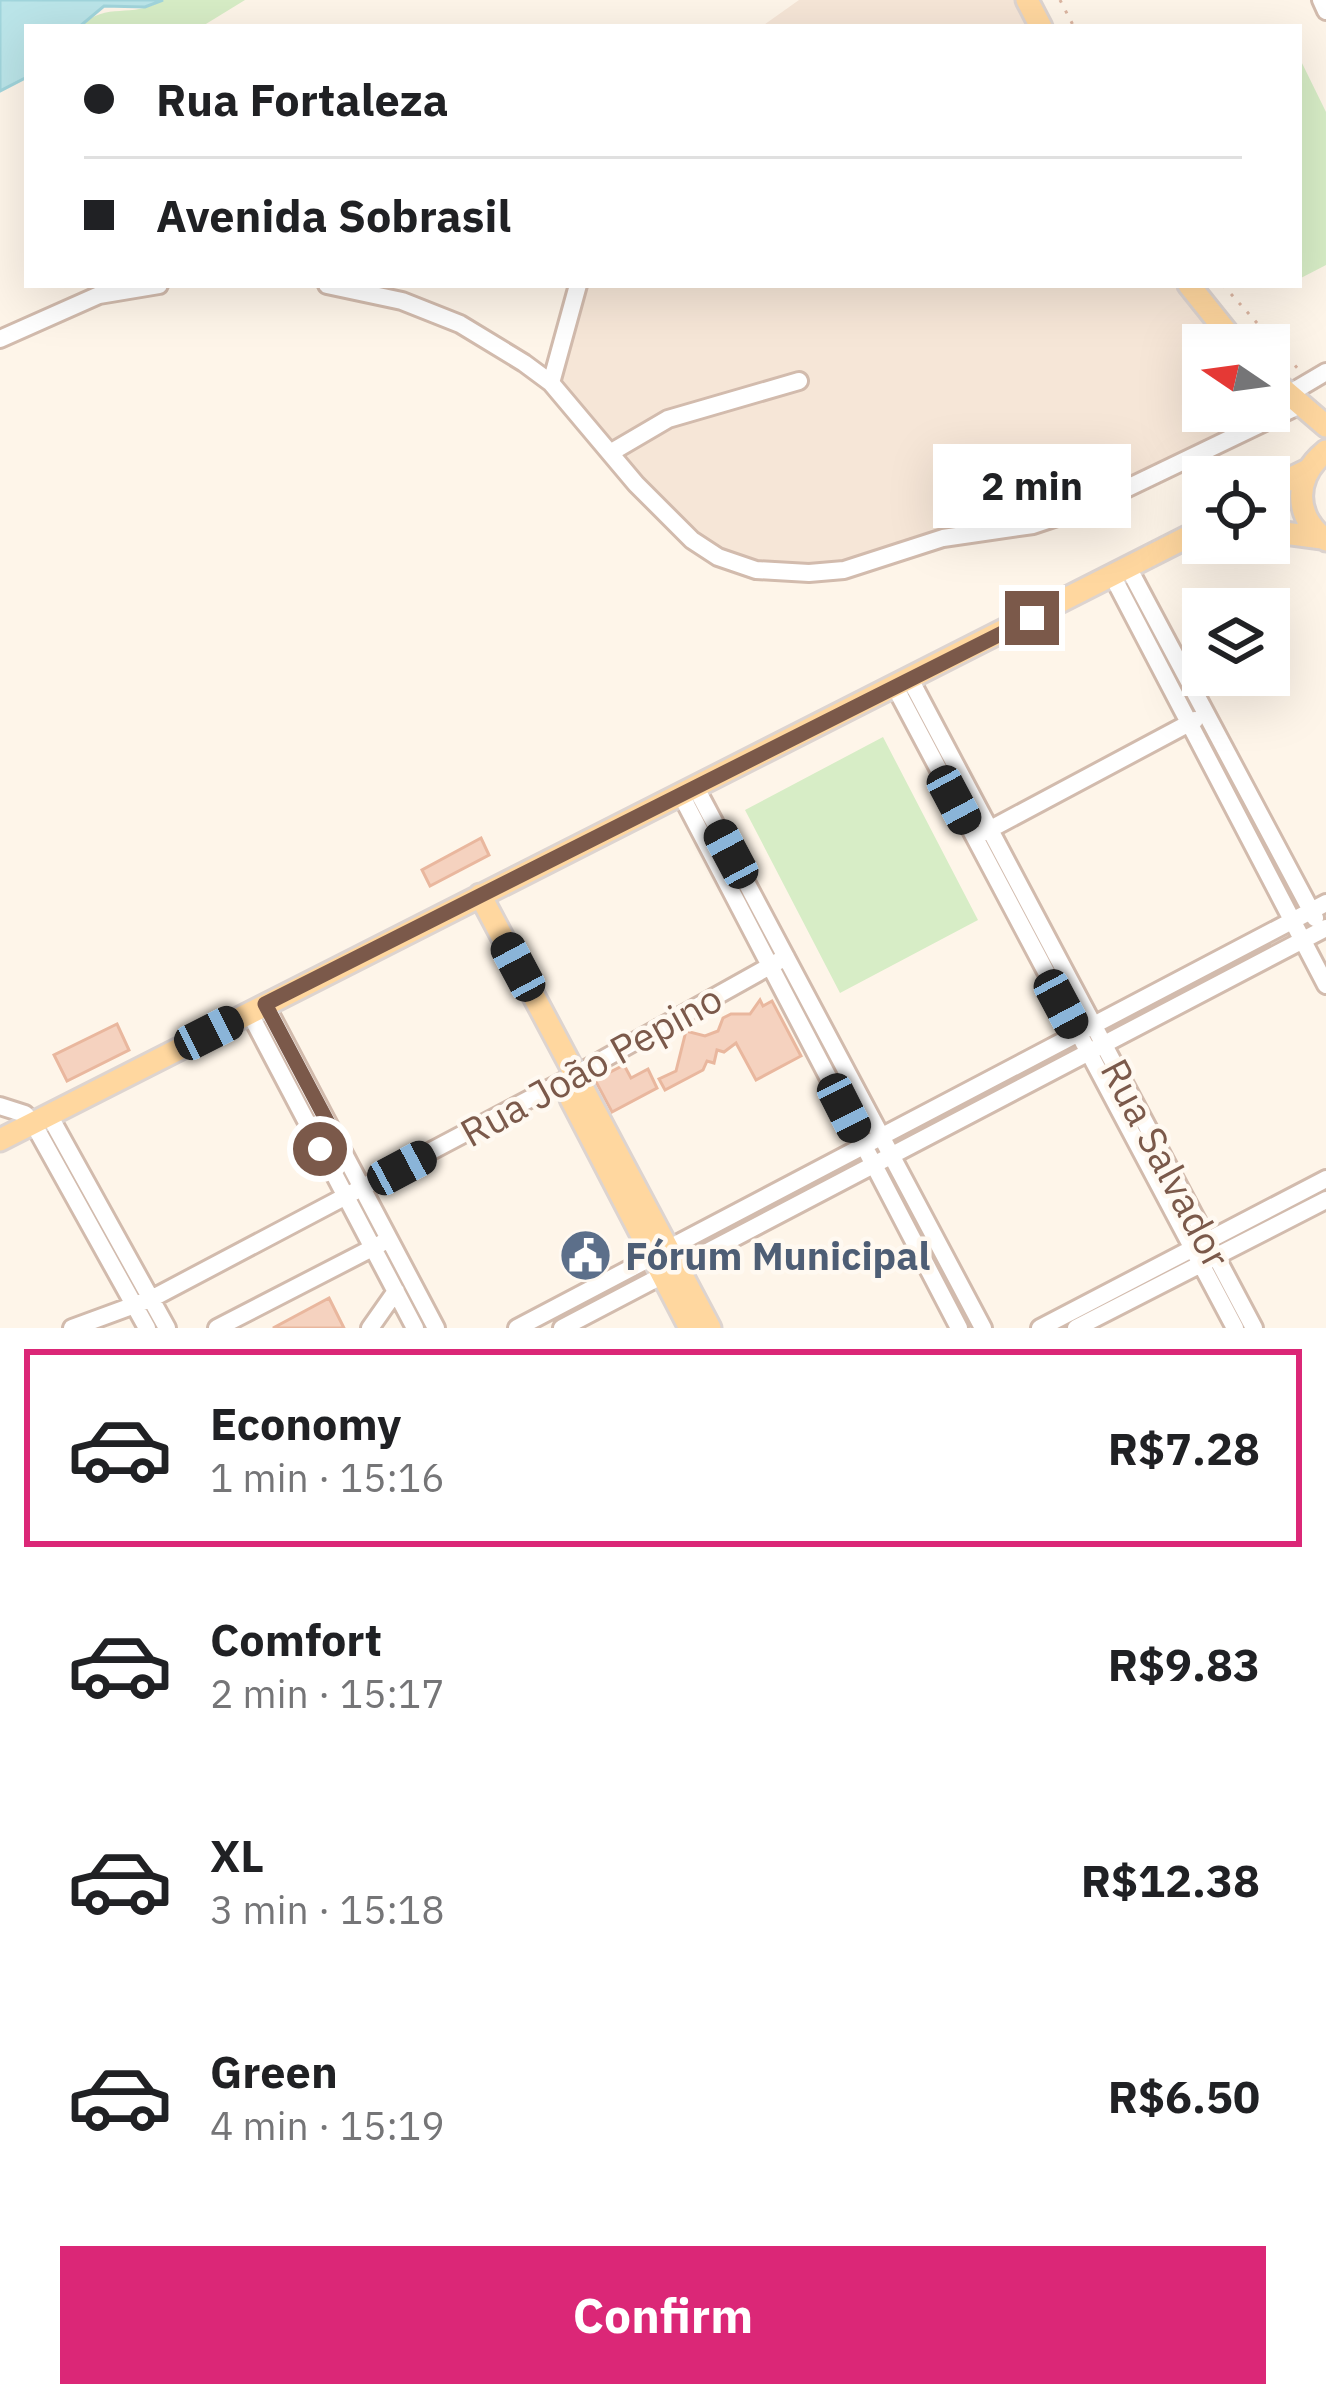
<!DOCTYPE html>
<meta charset="utf-8">
<style>
:root{--surface:#fff;--page:#f6f6f6;--text:#202124;--muted:#757577;--line:#e0e0e0;--accent:#db2777}
body{margin:0;font-family:"IBM Plex Sans",sans-serif;background:var(--page);color:var(--text);height:100vh;display:flex;flex-direction:column;font-size:45px;white-space:nowrap}
*{box-sizing:border-box;margin:0}
p{font-size:39px;color:var(--muted)}
.icon{flex:none;width:66px;height:66px;fill:none;stroke:currentColor;stroke-width:2;stroke-linecap:round;stroke-linejoin:round}
.map{position:relative;height:1328px;overflow:hidden}
.panel{display:flex;flex-direction:column;background:var(--surface);flex:1}
.panel>*{flex:none}
.banner{position:absolute;left:24px;top:24px;width:1278px;height:264px;border-radius:0px;box-shadow:0 12px 48px #0002;display:grid;align-content:center;height:264px;padding:0 60px;background:var(--surface)}
.needle{width:78px;rotate:283deg}
.controls{position:absolute;left:1182px;top:324px;display:grid;gap:24px}
.controls a{display:grid;place-items:center;width:108px;height:108px;border-radius:0px;background:var(--surface);box-shadow:0 12px 48px #0002;font-size:60px}
.end{position:absolute;width:54px;height:54px;margin:-27px;border:15px solid #7b594a;background:#fff;box-shadow:0 0 0 6px #fff}
.from{border-radius:50%}
.bubble{position:absolute;height:84px;border-radius:0px;background:var(--surface);box-shadow:0 12px 48px #0002;font-size:39px;font-weight:700;line-height:84px;text-align:center}
.car{position:absolute;width:36px;height:72px;margin:-36px -18px;border-radius:15px;box-shadow:0 0 9px 3px #0007;background:linear-gradient(#222 24%,#8ab4d8 0 40%,#222 0 76%,#8ab4d8 0 86%,#222 0)}
.banner b{display:flex;align-items:center;gap:42px;height:114px;font-size:45px}
.banner b+b{border-top:3px solid var(--line)}
.banner i{width:30px;height:30px;background:var(--text)}
ul{padding:21px 0 0;list-style:none}
li{display:flex;align-items:center;gap:36px;height:198px;margin:0 24px 18px;padding:0 36px;border:6px solid transparent;border-radius:0px}
li div{flex:1}
li b{display:block;font-size:45px}
li em{font-style:normal;font-weight:700}
li.selected{border-color:var(--accent)}
li>.icon{width:108px;height:108px;stroke-width:1.5}
.action{display:flex;gap:24px;margin-top:auto;padding:24px 60px}
.action a{flex:1;height:138px;border-radius:0px;background:var(--accent);color:#fff;font-size:48px;font-weight:700;line-height:138px;text-align:center}
.map>svg:first-child{display:block}
.residential{fill:#f6e6d7}
.green{fill:#d7edc6}
.water{fill:#bbe5e9;stroke:#a1d5dc;stroke-width:3}
.building{fill:#f5d2bf;stroke:#e9b79e;stroke-width:3}
.lines{fill:none;stroke-linecap:round;stroke-linejoin:round}
.minor-casing{stroke:#d2bbad;stroke-width:22}
.major-casing{stroke:#ddd4d0;stroke-width:27}
.path{stroke:#dbb5a1;stroke-width:3;stroke-dasharray:3 9;stroke-linecap:butt}
.minor{stroke:#fff;stroke-width:16}
.major{stroke:#ffd79f;stroke-width:21}
.route{stroke:#7b594a;stroke-width:15}
.labels{text-anchor:middle;dominant-baseline:central;stroke-width:9;stroke-linejoin:round;paint-order:stroke}
.street-label{font-size:39px;fill:#7b594a;stroke:#fff9f1}
.service-label{font-size:39px;font-weight:bold;fill:#4e5e75;stroke:#fff9f1;text-anchor:start}
</style>
<div class="map">
<svg width="1326" height="1328" viewBox="0 0 1326 1328">
<rect width="100%" height="100%" fill="#fef5e9"/>
<path class="residential" d="M799,0H1027L1041,27H761Z
M578,285H1189L1237,345H1203V411H1269V377L1298,406L1090,506L844,570H756L692,540L551,383Z"/>
<path class="green" d="M163,0H245L201,27H79C108,0 131,20 163,0Z
M1299,57L1326,112V265L1299,279Z
M883,737L978,920L840,993L745,810Z"/>
<path class="water" d="M0,0H163L145,7L104,6L79,27H27V77L0,91Z"/>
<path class="building" d="M481,838L489,855L430,886L422,870Z
M760,1000L763,1006L772,1001L801,1056L756,1080L736,1043L724,1052L717,1050L714,1063L707,1061L703,1070L665,1090L659,1079L676,1071L686,1031L705,1036L718,1031L723,1018L731,1014H750Z
M117,1024L129,1050L67,1081L54,1055Z
M624,1065L631,1078L648,1069L657,1088L612,1112L595,1080Z
M329,1298L344,1328H273Z"/>
<g class="lines">
<defs>
<path id="minor" d="M1321,0L1326,11
M327,285L402,301L460,324L524,363L551,383L636,484L692,540L718,557L756,570L809,573L844,570L943,538L1033,525L1090,506L1298,406
M0,339L99,295L159,285
M551,383L578,285
M1287,395L1326,372
M610,453L668,419L799,381
M1129,569L1315,918
M1113,577L1326,985
M910,679L1254,1328
M895,687L1235,1328
M695,786L983,1328
M680,793L959,1328
M985,832L1195,720
M265,1004L436,1328
M249,1012L415,1328
M0,1106L25,1114L33,1123L147,1328
M49,1115L167,1328
M72,1328L151,1299L575,1075L786,957
M217,1328L382,1243
M370,1328L396,1291
M517,1328L1326,903
M562,1328L1326,928
M1040,1328L1326,1179
M1076,1328L1326,1200"/>
<path id="major" d="M1027,0L1041,27
M1189,285L1237,345
M1269,377L1326,426
M1326,451C1294,477 1293,515 1326,540
M1269,489L1308,470
M1269,531L1322,538
M480,895L710,1328
M571,1099L690,1328
M0,1140L1203,529"/>
</defs>
<use href="#minor" class="minor-casing"/>
<use href="#major" class="major-casing"/>
<path class="path" d="M1060,0L1074,27
M1223,285L1300,371"/>
<use href="#minor" class="minor"/>
<use href="#major" class="major"/>
</g>
<g class="lines">
<path class="route" d="M320,1149L337,1140L265,1004L1032,618"/>
</g>
<defs>
<symbol id="civic-disc" viewBox="-11 -11 22 22"><circle r="9.5" fill="#5c6f8a" stroke="#fff9f1"/><path d="M-.6-6.5H3V-4.5H.6V-3L4-1V1h2V6H-6V1h2V-1L-.6-3ZM-1.2 2.5V6h2.4V2.5Z" fill="#fff"/></symbol>
</defs>
<g fill-rule="evenodd">
<use href="#civic-disc" x="556" y="1226" width="59" height="59"/>
</g>
<g class="labels">
<g class="street-label">
<text transform="translate(591 1065) rotate(-29)">Rua João Pepino</text>
<text transform="translate(1166 1163) rotate(62)">Rua Salvador</text>
</g>
<g class="service-label">
<text x="625" y="1255">Fórum Municipal</text>
</g>
</g>
</svg>
<div class="controls">
<a><svg class="needle" viewBox="-14 -14 28 28"><path d="M0-13l5 13h-10z" fill="#e53935"/><path d="M0 13l5-13h-10z" fill="#757577"/></svg></a>
<a><svg class="icon" aria-label="locate" viewBox="0 0 24 24"><circle cx="12" cy="12" r="6"/><path d="M12 2v4M12 18v4M2 12h4M18 12h4"/></svg></a>
<a><svg class="icon" aria-label="layers" viewBox="0 0 24 24"><path d="M12 4l9 5-9 5-9-5zM3 14l9 5 9-5"/></svg></a>
</div>
<i class="end from" style="left:320px;top:1149px"></i>
<i class="end" style="left:1032px;top:618px"></i>
<div class="bubble" style="left:933px;top:444px;width:198px">2 min</div>
<i class="car" style="left:954px;top:800px;rotate:152deg"></i>
<i class="car" style="left:731px;top:854px;rotate:332deg"></i>
<i class="car" style="left:518px;top:967px;rotate:332deg"></i>
<i class="car" style="left:1061px;top:1004px;rotate:152deg"></i>
<i class="car" style="left:209px;top:1033px;rotate:63deg"></i>
<i class="car" style="left:844px;top:1108px;rotate:153deg"></i>
<i class="car" style="left:402px;top:1168px;rotate:62deg"></i>
<div class="banner">
<b><i class="from"></i>Rua Fortaleza</b>
<b><i></i>Avenida Sobrasil</b>
</div>
</div>
<section class="panel">
<ul>
<li class="selected"><svg class="icon" aria-label="car" viewBox="0 0 24 24"><path d="M5 17H2v-5l4-1 3-4h7l3 4 3 1v5h-3M9 17h6M6 11h13"/><circle cx="7" cy="17" r="2"/><circle cx="17" cy="17" r="2"/></svg><div><b>Economy</b><p>1 min · 15:16</p></div><em>R$7.28</em></li>
<li><svg class="icon" aria-label="car" viewBox="0 0 24 24"><path d="M5 17H2v-5l4-1 3-4h7l3 4 3 1v5h-3M9 17h6M6 11h13"/><circle cx="7" cy="17" r="2"/><circle cx="17" cy="17" r="2"/></svg><div><b>Comfort</b><p>2 min · 15:17</p></div><em>R$9.83</em></li>
<li><svg class="icon" aria-label="car" viewBox="0 0 24 24"><path d="M5 17H2v-5l4-1 3-4h7l3 4 3 1v5h-3M9 17h6M6 11h13"/><circle cx="7" cy="17" r="2"/><circle cx="17" cy="17" r="2"/></svg><div><b>XL</b><p>3 min · 15:18</p></div><em>R$12.38</em></li>
<li><svg class="icon" aria-label="car" viewBox="0 0 24 24"><path d="M5 17H2v-5l4-1 3-4h7l3 4 3 1v5h-3M9 17h6M6 11h13"/><circle cx="7" cy="17" r="2"/><circle cx="17" cy="17" r="2"/></svg><div><b>Green</b><p>4 min · 15:19</p></div><em>R$6.50</em></li>
</ul>
<div class="action"><a>Confirm</a></div>
</section>
